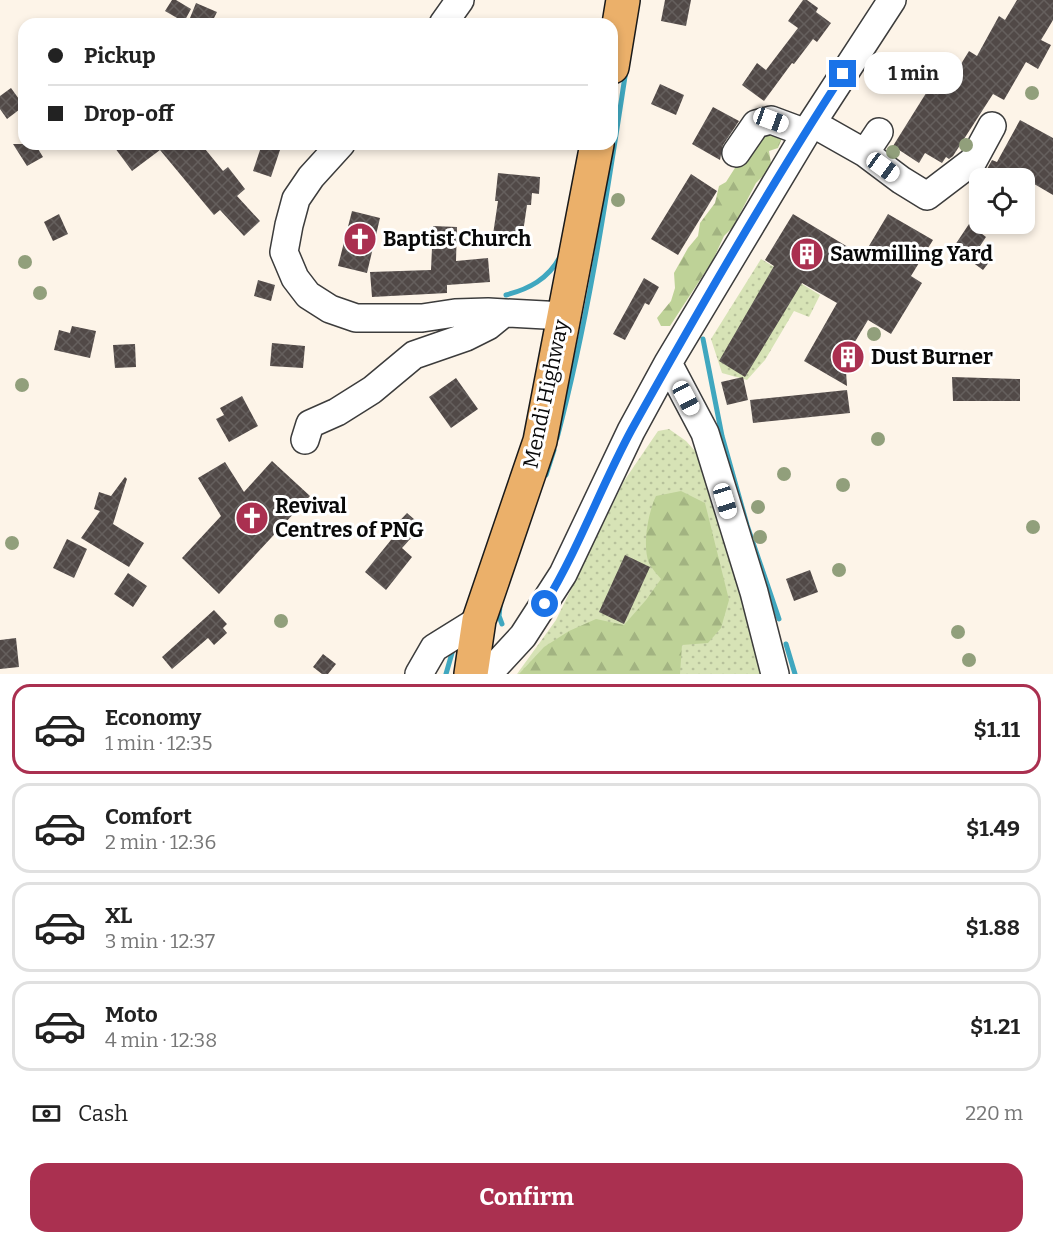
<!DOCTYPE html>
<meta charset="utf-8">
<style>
:root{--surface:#fff;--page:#f6f6f6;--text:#222;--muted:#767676;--line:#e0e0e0;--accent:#aa3050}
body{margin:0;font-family:Bitter,serif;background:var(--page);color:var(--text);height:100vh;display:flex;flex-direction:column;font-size:22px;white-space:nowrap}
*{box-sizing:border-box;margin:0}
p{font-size:20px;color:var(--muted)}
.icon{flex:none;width:33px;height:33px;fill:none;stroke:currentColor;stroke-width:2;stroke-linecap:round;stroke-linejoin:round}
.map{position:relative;height:674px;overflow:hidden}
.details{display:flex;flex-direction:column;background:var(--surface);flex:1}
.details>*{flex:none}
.top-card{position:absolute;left:18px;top:18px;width:600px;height:132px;border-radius:18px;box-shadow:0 3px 9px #0003;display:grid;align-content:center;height:132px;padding:0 30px;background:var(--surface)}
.tools{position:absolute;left:969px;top:168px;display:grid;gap:12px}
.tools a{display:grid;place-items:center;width:66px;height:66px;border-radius:12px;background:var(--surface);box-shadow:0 3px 9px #0003;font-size:30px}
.end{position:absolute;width:27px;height:27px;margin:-14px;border:8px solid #1a73e8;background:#fff;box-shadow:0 0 0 3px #fff}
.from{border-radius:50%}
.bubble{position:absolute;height:42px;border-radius:18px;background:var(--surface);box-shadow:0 3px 9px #0003;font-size:20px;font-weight:700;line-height:42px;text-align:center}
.car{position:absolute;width:18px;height:36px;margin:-18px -9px;border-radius:8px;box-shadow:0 0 4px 2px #0007;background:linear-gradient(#fff 24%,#345 0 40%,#fff 0 76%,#345 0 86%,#fff 0)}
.top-card b{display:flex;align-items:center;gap:21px;height:57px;font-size:22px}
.top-card b+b{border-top:2px solid var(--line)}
.top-card i{width:15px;height:15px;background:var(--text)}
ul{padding:10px 0 0;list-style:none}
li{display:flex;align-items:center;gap:18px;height:90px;margin:0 12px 9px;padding:0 18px;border:3px solid var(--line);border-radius:18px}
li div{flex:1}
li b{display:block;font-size:22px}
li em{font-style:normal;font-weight:700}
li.current{border-color:var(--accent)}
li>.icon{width:54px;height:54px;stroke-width:1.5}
.pay{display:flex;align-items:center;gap:15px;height:66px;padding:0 30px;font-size:22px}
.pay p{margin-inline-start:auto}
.primary-button{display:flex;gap:12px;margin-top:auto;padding:12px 30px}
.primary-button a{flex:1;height:69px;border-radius:18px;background:var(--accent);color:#fff;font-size:24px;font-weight:700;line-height:69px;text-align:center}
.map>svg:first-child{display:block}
.green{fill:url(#green-dots)}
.forest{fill:url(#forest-firs)}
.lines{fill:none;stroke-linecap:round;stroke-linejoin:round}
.stream{stroke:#40a7bf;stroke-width:5}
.building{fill:url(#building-cross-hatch)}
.minor-casing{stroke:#3c3c3c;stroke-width:30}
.major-casing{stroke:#1a1a1a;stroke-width:36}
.minor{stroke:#fff;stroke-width:27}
.major{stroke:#ebb06a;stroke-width:33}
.tree{fill:#919f7b}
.route{stroke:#1a73e8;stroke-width:8}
.labels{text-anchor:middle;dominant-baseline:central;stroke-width:6;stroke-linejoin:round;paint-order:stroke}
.poi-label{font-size:21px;font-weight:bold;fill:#090909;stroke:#fff;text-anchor:start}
.street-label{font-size:21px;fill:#090909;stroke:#fff}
</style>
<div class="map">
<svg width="1053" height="674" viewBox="0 0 1053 674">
<defs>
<pattern id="green-dots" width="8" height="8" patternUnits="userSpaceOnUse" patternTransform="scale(1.5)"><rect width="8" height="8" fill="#d7e3b6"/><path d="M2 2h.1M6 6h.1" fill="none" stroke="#b7c19b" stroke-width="1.8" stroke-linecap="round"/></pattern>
<pattern id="forest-firs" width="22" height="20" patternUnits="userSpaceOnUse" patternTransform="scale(1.5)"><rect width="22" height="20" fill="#bed297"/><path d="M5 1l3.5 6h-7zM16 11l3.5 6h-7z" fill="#a2b381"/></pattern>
<pattern id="building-cross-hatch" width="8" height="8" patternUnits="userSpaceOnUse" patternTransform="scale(1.5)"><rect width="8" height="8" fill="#514947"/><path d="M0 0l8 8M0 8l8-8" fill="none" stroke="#655f5d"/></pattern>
</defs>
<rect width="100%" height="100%" fill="#fdf4e8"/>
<path class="green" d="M761,259L820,295L809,317L794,311L765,360L747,380L722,373L711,339Z
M669,429L686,441L705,462L766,674H517L556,620L624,481L658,431Z"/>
<path class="forest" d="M767,131L782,138L778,148L769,151L771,163L765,174L756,183L733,227L724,236L713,260L670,326H661L657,318L671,301L675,288L674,273L688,248L698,236L700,223L715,203L719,186L726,182L740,160Z
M681,491L705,503L729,600L721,628L708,643L682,645L680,674H519L544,647L569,631L596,619L624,625L646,600L661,579C657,574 652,569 649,563C642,546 648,513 656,496Z"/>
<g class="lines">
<path class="stream" d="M506,295C529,289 548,279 560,257
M703,339L722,436L747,525L779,619
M557,438C589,317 607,193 626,70
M546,475L554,450
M500,606L499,616L502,624
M786,644L795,674
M446,674L452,653"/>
</g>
<path class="building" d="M172,0H176L191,9L184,22L165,11Z
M665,0H691L686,26L661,21Z
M803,0H807L818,8L816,12L831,23L817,42L813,39L794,64L792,63L764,101L742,85L757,63L766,70L798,28L788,21Z
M1017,0H1053V20L1041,40L1051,45L1038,69L1026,62L1004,100L993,94L953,156L949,159L946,157L942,163L925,153L919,163L893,146L938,74L950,82L969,51L977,56L999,16L1005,20Z
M196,3L217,12L211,24H204L190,18Z
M660,84L684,95L676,115L651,104Z
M11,88L24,106L7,119L0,109V96Z
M713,107L739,121L723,145L720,160L692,144Z
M1020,120L1053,138V195L1024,178H976L987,169L992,160L997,162Z
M13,144H35L43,157L27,166Z
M112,144H201L223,171L228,167L245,189L237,196L260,221L244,236L220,210L214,215L160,150L132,171Z
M262,144H282L271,177L253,171Z
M498,173L540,177L539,194L532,193L531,205H527L521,246L492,241L498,201H495Z
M691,174L717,191L678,255L651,239Z
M352,211L380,218L367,273L338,266Z
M59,214L68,234L53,241L44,222Z
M793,214L863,256L888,214L933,240L911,276L922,283L891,334L868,320L853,345L860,358L857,366L846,371L847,386L804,361L837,303L802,283L745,377L719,361L774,266L765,260Z
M969,224L986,237L980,246L994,256L983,270L953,248Z
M433,226L457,227L456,261L488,258L490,282L447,285V293L372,297L370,272L431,270Z
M644,278L659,287L649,305L645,303L625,340L613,334Z
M258,280L275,285L271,301L254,296Z
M72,326L96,331L90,358L54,350L59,330L70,333Z
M272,343L305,346L303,368L270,366Z
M135,344L136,367L115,368L113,345Z
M743,377L748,400L727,405L721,382Z
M952,377L1020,379V401H953Z
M456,378L478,409L451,428L429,397Z
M847,390L850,413L753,423L750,400Z
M242,396L258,426L229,442L216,419L224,415L220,408Z
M272,461L310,496L219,594L182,558L221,516L198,478L225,462L244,492Z
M125,477L127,479L113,524L144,543L129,567L81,538L100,511L94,509L99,492L111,496Z
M407,513L422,526L402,548L412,557L386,590L365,572L395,535L390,531Z
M67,539L87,549L74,578L53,568Z
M625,555L650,567L624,624L599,612Z
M810,570L818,592L794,601L786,579Z
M128,573L147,586L133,607L114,594Z
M214,610L227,624L223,628L227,633L214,645L208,638L172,669L162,657Z
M16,638L19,667L0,669V640Z
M323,654L336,664L328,674H322L313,667Z"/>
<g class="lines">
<defs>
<path id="minor" d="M443,24L460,0
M812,123L865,153L901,180L927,196L973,161L992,126
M341,144L311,177L296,199L289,225L284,252L295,278L308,295L330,309L356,318H422L455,313L488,312L564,316
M736,153L756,124L771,120L806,133
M865,153L879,132
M668,363L705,433L754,592L775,674
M305,440L310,424L337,412L372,390L414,355L466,337L488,326L504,313
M419,674L434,648L479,620
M488,674L523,636L563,574L631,431L668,363L812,123L892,0"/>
<path id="major" d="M612,67L623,0
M471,674L479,620L540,441L597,144"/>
</defs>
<use href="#minor" class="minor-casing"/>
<use href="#major" class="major-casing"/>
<use href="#minor" class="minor"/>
<use href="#major" class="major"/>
</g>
<g class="tree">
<circle cx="1032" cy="93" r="7"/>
<circle cx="966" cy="145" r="7"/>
<circle cx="893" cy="152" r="7"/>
<circle cx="618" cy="200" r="7"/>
<circle cx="25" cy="262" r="7"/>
<circle cx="40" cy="293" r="7"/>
<circle cx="874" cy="334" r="7"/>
<circle cx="22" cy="385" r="7"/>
<circle cx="878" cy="439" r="7"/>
<circle cx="784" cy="474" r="7"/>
<circle cx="843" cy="485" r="7"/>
<circle cx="758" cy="507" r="7"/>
<circle cx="1033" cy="527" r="7"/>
<circle cx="760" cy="537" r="7"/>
<circle cx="12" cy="543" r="7"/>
<circle cx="839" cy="570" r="7"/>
<circle cx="281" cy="621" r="7"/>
<circle cx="958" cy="632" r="7"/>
<circle cx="969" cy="660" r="7"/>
</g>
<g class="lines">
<path class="route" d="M545,604C579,548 601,486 632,429C699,309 768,189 843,74"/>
</g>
<defs>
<symbol id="church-disc" viewBox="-11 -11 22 22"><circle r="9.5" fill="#aa3050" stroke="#fff"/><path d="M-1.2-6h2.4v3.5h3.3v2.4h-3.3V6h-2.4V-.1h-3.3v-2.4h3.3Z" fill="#fff"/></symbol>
<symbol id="building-disc" viewBox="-11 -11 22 22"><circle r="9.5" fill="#aa3050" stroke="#fff"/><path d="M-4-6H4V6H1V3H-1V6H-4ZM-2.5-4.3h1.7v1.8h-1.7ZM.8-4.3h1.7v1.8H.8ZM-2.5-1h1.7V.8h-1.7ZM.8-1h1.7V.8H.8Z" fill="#fff"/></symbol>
</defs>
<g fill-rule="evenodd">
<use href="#church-disc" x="341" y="220" width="38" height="38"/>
<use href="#building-disc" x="788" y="235" width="38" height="38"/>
<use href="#building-disc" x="829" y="338" width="38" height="38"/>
<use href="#church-disc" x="233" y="499" width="38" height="38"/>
</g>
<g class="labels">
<g class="poi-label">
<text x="383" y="239">Baptist Church</text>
<text x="830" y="254">Sawmilling Yard</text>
<text x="871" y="357">Dust Burner</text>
<text x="275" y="506">Revival<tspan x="275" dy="24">Centres of PNG</tspan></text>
</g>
<g class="street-label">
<text transform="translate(546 394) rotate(-78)">Mendi Highway</text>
</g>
</g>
</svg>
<div class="tools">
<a><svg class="icon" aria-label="locate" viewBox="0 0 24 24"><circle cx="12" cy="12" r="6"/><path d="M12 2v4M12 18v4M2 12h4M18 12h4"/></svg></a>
</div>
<i class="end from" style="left:545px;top:604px"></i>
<i class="end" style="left:843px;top:74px"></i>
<div class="bubble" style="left:864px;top:52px;width:99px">1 min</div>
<i class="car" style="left:771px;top:120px;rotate:110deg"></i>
<i class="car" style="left:883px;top:167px;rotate:126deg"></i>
<i class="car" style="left:686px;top:398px;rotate:152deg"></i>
<i class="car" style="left:725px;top:501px;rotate:163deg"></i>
<div class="top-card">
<b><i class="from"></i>Pickup</b>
<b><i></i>Drop-off</b>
</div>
</div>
<section class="details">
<ul>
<li class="current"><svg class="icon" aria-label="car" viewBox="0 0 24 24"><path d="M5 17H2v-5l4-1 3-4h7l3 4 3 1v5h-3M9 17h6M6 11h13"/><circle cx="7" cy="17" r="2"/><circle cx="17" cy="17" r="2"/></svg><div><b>Economy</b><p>1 min · 12:35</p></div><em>$1.11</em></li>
<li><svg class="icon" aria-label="car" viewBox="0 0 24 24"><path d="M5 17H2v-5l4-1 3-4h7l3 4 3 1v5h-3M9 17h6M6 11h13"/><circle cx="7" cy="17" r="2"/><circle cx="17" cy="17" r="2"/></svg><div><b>Comfort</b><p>2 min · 12:36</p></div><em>$1.49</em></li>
<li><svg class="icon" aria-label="car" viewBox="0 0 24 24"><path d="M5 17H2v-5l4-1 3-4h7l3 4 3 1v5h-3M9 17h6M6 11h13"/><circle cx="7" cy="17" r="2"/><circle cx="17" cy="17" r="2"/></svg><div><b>XL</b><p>3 min · 12:37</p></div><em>$1.88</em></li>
<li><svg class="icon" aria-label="car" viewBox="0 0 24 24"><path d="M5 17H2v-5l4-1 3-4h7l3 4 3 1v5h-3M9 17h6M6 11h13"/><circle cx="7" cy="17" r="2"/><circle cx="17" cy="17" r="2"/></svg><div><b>Moto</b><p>4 min · 12:38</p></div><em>$1.21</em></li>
</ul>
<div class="pay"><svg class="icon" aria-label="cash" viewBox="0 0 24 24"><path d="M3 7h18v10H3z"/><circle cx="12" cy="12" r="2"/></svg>Cash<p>220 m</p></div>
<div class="primary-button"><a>Confirm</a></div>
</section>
